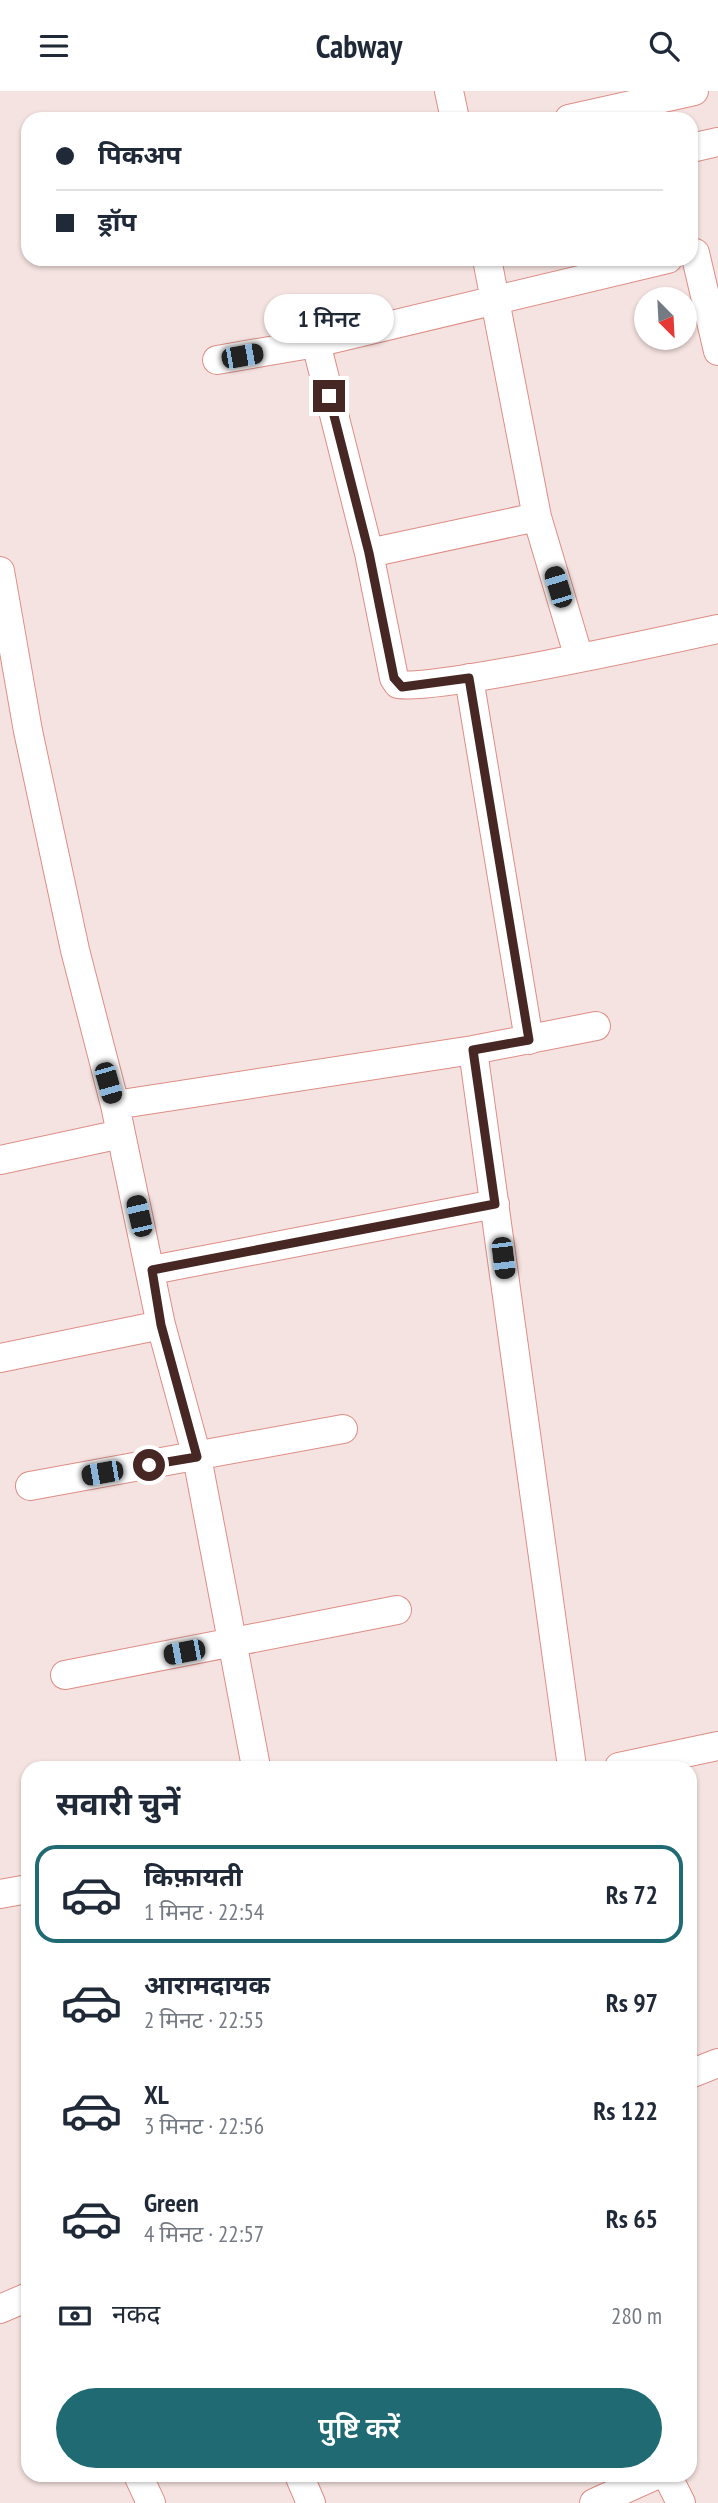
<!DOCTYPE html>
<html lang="hi">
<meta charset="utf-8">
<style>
:root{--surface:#fff;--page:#f6f6f7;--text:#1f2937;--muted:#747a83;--line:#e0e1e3;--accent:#206b73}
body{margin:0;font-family:"PT Sans Narrow","Noto Sans Devanagari",sans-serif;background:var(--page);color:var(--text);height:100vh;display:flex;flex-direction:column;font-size:26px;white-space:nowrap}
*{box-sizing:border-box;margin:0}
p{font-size:23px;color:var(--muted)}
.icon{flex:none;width:38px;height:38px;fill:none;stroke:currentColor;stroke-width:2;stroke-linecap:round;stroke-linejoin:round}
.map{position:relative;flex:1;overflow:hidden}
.panel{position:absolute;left:21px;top:1670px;width:676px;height:721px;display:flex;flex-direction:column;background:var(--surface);border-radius:21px;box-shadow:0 2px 5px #0004}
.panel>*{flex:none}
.guide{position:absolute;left:21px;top:21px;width:677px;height:154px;border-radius:21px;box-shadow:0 2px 5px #0004;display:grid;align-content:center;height:154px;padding:0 35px;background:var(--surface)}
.needle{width:46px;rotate:156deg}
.buttons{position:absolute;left:634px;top:196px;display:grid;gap:14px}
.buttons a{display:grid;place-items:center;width:63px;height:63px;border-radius:50%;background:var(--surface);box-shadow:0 2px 5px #0004;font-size:35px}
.end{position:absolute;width:32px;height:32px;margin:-16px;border:9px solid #472724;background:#fff;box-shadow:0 0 0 4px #fff}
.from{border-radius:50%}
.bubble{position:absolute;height:49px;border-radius:24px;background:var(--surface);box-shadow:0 2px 5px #0004;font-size:23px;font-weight:600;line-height:49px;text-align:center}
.car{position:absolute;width:21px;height:42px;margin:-21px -10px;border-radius:9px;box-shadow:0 0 5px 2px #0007;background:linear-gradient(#222 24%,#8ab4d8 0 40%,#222 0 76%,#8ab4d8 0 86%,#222 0)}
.guide b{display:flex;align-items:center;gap:24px;height:66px;font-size:26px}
.guide b+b{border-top:2px solid var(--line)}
.guide i{width:18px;height:18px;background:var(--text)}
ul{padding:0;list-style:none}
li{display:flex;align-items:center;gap:21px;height:98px;margin:0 14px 10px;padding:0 21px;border:4px solid transparent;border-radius:21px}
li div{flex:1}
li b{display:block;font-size:26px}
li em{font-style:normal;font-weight:600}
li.current{border-color:var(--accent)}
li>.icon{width:63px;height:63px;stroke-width:1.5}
h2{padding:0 35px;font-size:32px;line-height:84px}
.pay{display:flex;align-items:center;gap:18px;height:77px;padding:0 35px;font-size:26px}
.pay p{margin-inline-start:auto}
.cta{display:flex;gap:14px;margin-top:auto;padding:14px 35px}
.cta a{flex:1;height:80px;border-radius:42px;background:var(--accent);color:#fff;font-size:28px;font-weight:600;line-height:80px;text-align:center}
header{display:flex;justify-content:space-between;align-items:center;height:91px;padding:0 35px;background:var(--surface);font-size:32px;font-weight:600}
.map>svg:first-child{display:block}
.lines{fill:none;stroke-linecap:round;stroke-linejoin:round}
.street-casing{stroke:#de8d86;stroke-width:30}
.street{stroke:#fff;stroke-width:28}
.route{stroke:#472724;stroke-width:9}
</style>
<header><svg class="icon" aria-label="menu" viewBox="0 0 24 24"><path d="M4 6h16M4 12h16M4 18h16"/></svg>Cabway<svg class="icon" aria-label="search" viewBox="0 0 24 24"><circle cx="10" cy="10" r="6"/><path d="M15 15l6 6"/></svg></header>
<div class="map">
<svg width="718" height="2412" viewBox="0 0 718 2412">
<rect width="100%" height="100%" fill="#f5e3e1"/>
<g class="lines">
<defs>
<path id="street" d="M449,0L455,28
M569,28L694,0
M691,57L718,51
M695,162L718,260
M487,168L537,426L579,567
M316,252L369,462L394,587L398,593C418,604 677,547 718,538
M217,269L316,252L668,168
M369,462L537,426
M0,480L28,640L75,859L115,1014L161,1234L197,1366L256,1676
M469,587L529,949
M473,959L572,1676
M115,1014L473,959L596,935
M0,1069L121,1043
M152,1179L495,1113
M0,1267L161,1234
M30,1395L343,1338
M65,1584L397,1519
M619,1676L718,1655
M0,1803L28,1798
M690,1983L718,1972
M0,2218L28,2206
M138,2384L151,2412
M299,2384L311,2412
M667,2384L681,2412
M594,2412L656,2384"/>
</defs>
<use href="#street" class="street-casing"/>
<use href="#street" class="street"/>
</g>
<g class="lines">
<path class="route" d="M149,1374L197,1366L161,1234L152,1179L495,1113L473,959L529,949L469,587L402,596L394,587L369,462L329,305"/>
</g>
</svg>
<div class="buttons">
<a><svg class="needle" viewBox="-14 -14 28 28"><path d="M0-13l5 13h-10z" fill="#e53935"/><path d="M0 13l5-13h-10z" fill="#747a83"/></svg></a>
</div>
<i class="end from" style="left:149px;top:1374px"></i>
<i class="end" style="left:329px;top:305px"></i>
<div class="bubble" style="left:264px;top:203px;width:130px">1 मिनट</div>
<i class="car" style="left:242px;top:265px;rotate:80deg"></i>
<i class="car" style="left:558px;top:496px;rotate:343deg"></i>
<i class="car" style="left:108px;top:992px;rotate:164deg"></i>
<i class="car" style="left:139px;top:1125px;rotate:347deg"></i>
<i class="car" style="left:503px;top:1167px;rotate:173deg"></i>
<i class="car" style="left:102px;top:1382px;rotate:260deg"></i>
<i class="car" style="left:184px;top:1561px;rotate:259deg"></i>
<div class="guide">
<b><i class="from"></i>पिकअप</b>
<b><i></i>ड्रॉप</b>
</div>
<section class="panel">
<h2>सवारी चुनें</h2>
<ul>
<li class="current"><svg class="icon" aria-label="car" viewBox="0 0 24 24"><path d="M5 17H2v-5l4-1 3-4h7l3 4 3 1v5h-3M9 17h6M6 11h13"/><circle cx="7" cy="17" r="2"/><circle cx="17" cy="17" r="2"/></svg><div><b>किफ़ायती</b><p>1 मिनट · 22:54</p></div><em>Rs 72</em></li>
<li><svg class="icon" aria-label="car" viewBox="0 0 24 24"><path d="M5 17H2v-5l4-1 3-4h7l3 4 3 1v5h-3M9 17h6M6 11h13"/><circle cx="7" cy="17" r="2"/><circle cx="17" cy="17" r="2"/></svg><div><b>आरामदायक</b><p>2 मिनट · 22:55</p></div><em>Rs 97</em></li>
<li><svg class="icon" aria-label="car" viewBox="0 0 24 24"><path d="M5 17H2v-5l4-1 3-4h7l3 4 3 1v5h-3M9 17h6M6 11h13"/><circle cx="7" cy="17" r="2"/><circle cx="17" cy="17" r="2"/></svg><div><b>XL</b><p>3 मिनट · 22:56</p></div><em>Rs 122</em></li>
<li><svg class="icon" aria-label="car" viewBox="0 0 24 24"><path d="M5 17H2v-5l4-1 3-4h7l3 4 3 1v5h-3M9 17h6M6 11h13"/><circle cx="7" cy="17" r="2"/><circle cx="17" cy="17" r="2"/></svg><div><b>Green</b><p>4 मिनट · 22:57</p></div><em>Rs 65</em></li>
</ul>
<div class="pay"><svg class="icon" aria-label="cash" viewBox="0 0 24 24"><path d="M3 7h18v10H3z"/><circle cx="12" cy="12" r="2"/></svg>नकद<p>280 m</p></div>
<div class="cta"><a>पुष्टि करें</a></div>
</section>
</div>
